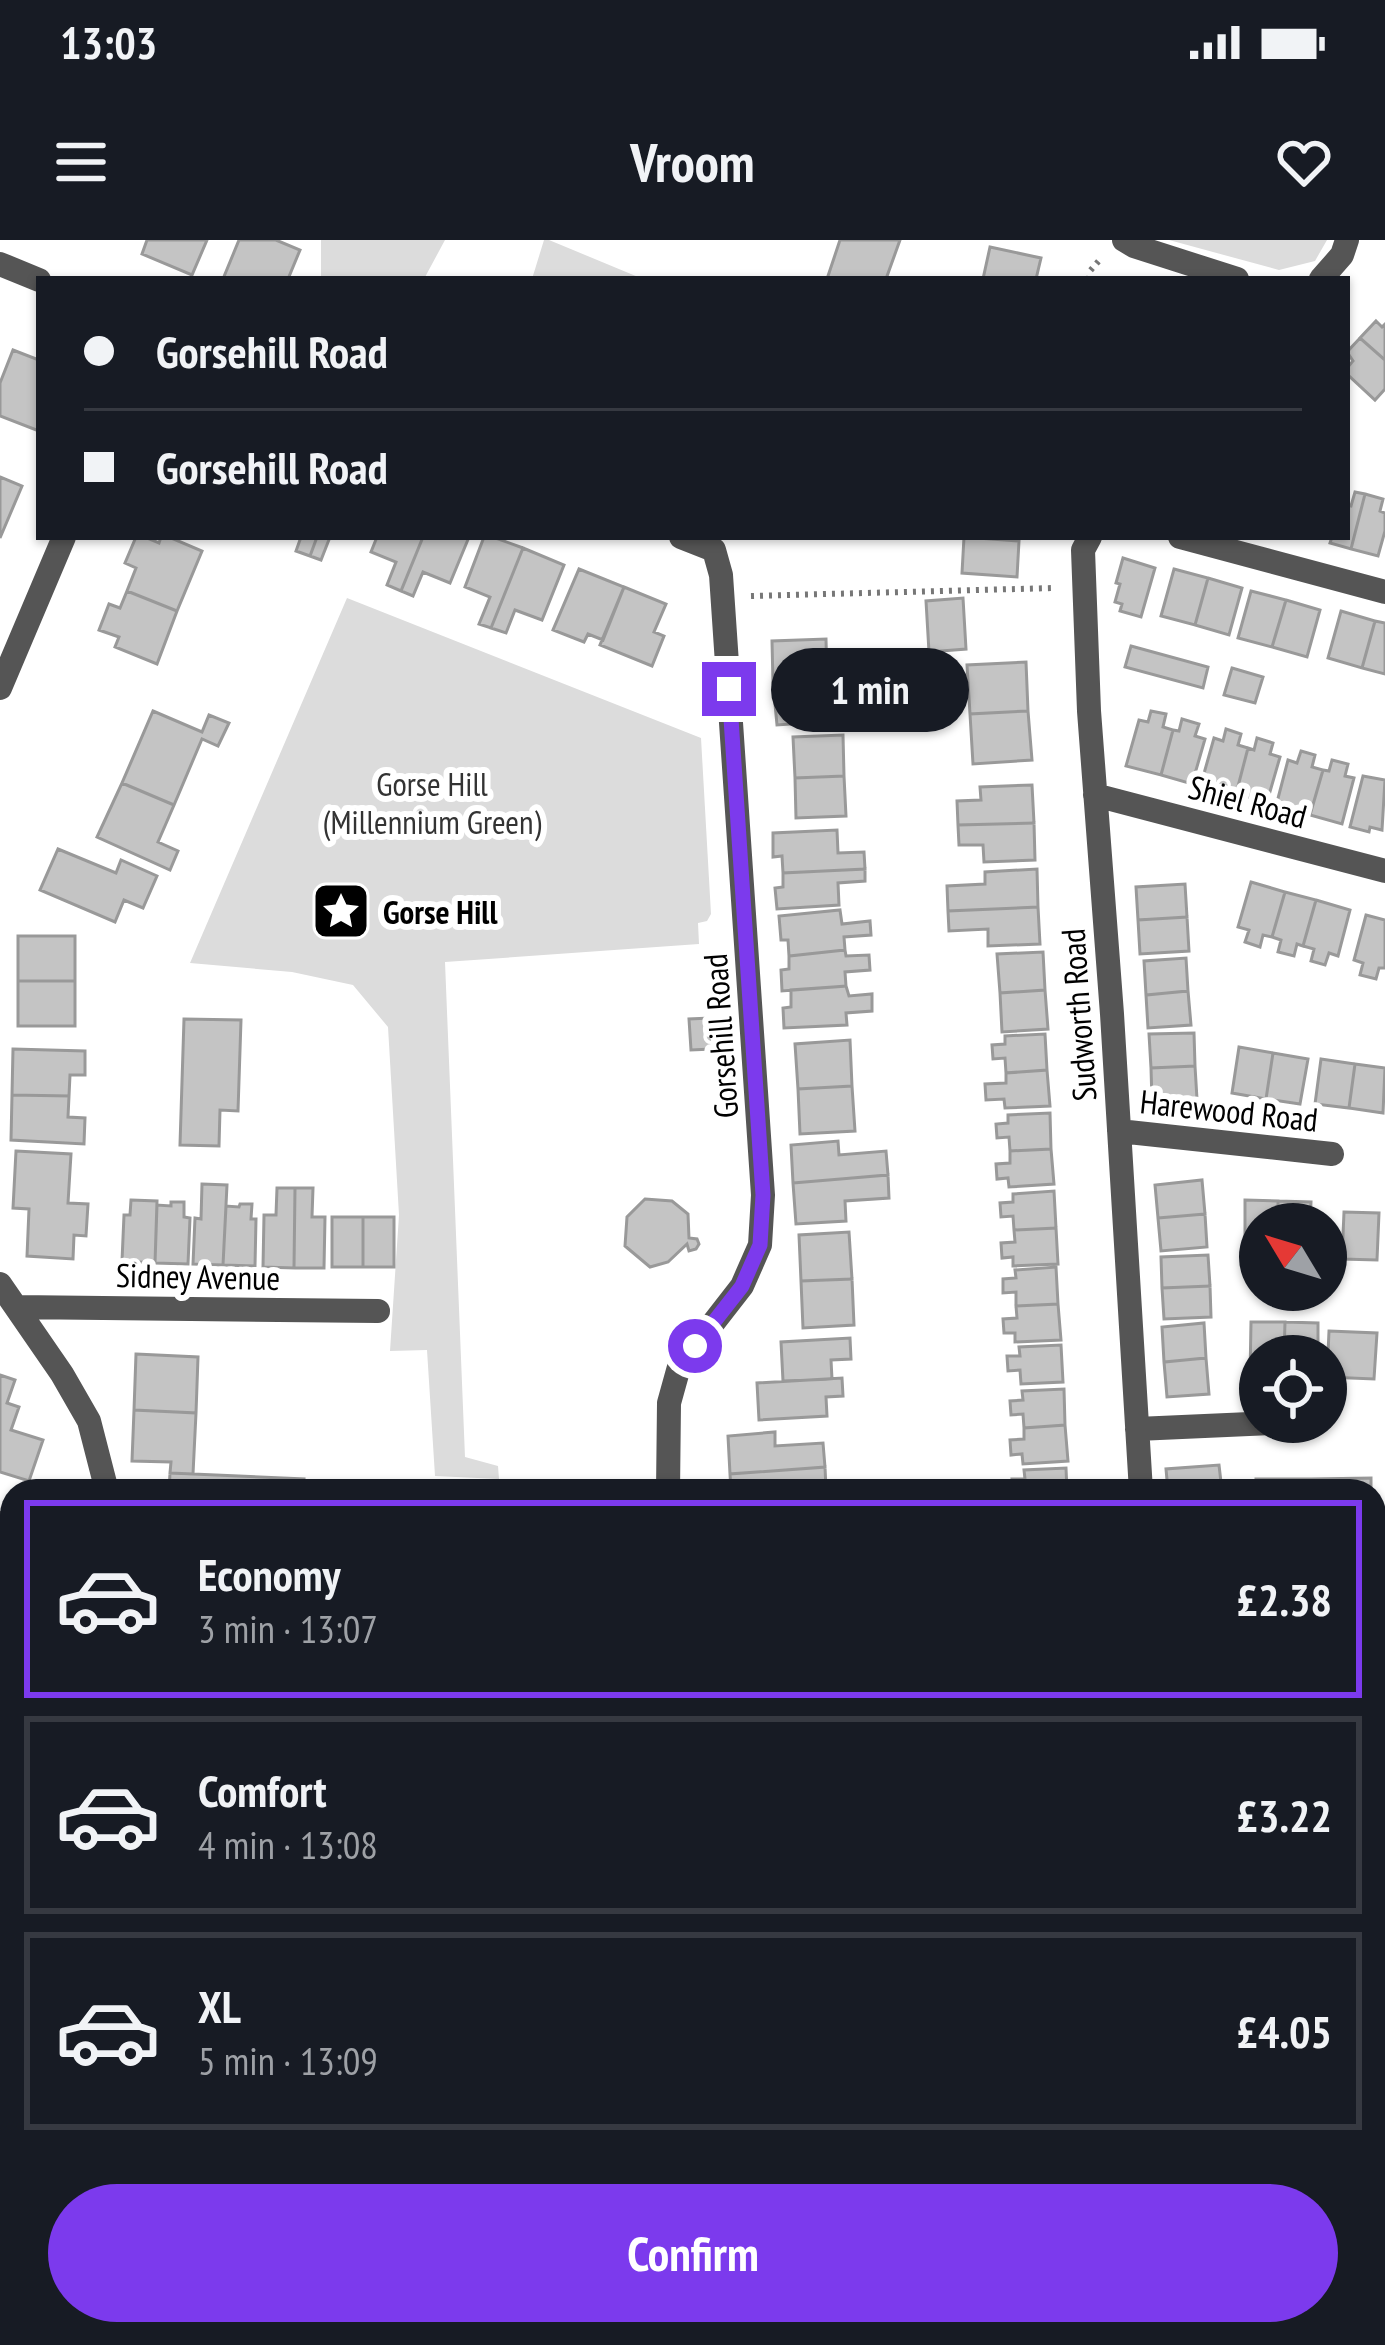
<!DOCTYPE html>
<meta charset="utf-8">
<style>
:root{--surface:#171b24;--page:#20242c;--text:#f1f3f6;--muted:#9ea1a6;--line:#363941;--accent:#7c3aed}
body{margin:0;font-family:"PT Sans Narrow",sans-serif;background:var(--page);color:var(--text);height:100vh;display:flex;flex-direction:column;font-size:45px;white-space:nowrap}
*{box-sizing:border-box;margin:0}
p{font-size:39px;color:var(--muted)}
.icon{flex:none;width:66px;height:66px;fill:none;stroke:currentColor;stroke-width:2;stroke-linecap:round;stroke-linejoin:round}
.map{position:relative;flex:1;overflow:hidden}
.sheet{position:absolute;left:0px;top:1239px;width:1386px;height:867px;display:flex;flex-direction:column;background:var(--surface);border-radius:36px 36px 0 0;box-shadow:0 3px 9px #0004}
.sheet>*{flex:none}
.guide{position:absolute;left:36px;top:36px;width:1314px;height:264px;border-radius:0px;box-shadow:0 3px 9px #0004;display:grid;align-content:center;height:264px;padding:0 48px;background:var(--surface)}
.needle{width:78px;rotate:308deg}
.fabs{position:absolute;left:1239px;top:963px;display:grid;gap:24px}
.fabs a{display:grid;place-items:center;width:108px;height:108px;border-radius:50%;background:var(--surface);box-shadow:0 3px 9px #0004;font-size:60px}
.end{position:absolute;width:54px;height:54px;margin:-27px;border:15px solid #7c3aed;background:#fff;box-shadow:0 0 0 6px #fff}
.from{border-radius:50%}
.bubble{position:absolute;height:84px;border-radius:42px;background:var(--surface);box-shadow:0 3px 9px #0004;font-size:39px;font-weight:600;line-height:84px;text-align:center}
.guide b{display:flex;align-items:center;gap:42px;height:114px;font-size:45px}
.guide b+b{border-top:3px solid var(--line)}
.guide i{width:30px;height:30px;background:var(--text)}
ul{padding:21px 0 0;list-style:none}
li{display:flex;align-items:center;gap:36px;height:198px;margin:0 24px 18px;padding:0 24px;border:6px solid var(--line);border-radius:0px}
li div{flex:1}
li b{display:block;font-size:45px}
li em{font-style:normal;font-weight:600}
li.current{border-color:var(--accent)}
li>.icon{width:108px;height:108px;stroke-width:1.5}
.primary-button{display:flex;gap:24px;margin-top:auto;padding:24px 48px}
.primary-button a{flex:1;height:138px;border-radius:72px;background:var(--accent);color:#fff;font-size:48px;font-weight:600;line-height:138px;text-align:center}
.status{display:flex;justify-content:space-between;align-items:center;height:84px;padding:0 60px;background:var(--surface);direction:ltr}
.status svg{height:33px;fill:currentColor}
header{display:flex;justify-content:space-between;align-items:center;height:156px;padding:0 48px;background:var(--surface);font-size:54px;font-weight:600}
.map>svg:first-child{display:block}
.green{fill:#dcdcdc}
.building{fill:#c4c4c4;stroke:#999;stroke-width:3}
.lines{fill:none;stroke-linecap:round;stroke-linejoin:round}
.path{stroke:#777;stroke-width:6;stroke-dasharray:3 6;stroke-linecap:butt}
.service{stroke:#555;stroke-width:18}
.minor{stroke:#555;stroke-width:24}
.route{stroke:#7c3aed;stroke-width:15}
.labels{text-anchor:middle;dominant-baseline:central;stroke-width:12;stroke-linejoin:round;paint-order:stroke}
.park-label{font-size:33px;fill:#333;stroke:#fff}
.street-label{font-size:33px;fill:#000;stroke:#fff}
.poi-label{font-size:33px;font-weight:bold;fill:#000;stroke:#fff;text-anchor:start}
</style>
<div class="status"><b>13:03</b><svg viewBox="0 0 49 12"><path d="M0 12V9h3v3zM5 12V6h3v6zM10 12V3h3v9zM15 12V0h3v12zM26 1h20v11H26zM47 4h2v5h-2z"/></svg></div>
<header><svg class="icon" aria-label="menu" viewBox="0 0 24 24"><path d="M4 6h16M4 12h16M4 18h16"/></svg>Vroom<svg class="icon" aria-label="heart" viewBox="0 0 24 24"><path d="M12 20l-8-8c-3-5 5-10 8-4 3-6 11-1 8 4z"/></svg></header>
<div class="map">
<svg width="1385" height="2105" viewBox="0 0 1385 2105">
<rect width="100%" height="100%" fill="#fff"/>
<path class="green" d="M321,0H445L424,39H321Z
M544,0H549L643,39H532Z
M1169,0H1327L1315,21L1279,30Z
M347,358L701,498L711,674L707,681L698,683L699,704L445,722L465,1217L498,1226L499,1239L435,1236L427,1110L390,1111L399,975L388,787L353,745L292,732L190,723Z"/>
<path class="building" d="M147,0H207L192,35L142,14Z
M239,0H276L300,10L288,39H223Z
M840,0H900L886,39H827Z
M990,7L1041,18L1036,39H983Z
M1376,81L1382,87L1385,84V120L1360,98Z
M1360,98L1385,120V149L1375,160L1347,134V128L1353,121L1347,112Z
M13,110L39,120V191L0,176V143Z
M0,237L22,246L0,298Z
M1355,252L1365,254L1351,309L1330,303L1332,297H1347V265L1351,266Z
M1365,254L1383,259L1380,271L1385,273V291L1378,316L1351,309Z
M136,297H145L159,303L161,297H169L202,311L177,371L127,351L136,328L125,323Z
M301,297H317L310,316L296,311Z
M317,297H330L321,320L310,316Z
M377,297H423L401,351L387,345L396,322L371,312Z
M423,297H469L450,343L423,332L413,356L401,351Z
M484,297H493L523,308L491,388L479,384L490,357L465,347Z
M964,297L1019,301L1017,337L962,333Z
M523,308L564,325L542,380L515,370L506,393L491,388Z
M1123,318L1155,328L1141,377L1120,371L1122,364L1115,362L1120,344L1116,343Z
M579,329L624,347L603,400L588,394L584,402L553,390Z
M1174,329L1208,338L1195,385L1161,376Z
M1208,338L1242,348L1229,395L1195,385Z
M624,347L666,364L654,392L664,396L652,426L600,405Z
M127,351L177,371L157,424L115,407L119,397L99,390L109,364L120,368Z
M1251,351L1286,360L1272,407L1238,398Z
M963,358L966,409L929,412L926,361Z
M1286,360L1320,370L1307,417L1272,407Z
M1341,371L1375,381L1362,428L1328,418Z
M1375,381L1385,383V434L1362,428Z
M826,399L827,441L773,443L772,401Z
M1131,406L1208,427L1203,448L1125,427Z
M1026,422L1028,471L970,474L967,425Z
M1232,428L1263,437L1255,463L1224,455Z
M859,437L861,454L832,457L834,481L777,485L773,443Z
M153,471L202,492L209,475L229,483L218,506L202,499L174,565L122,543Z
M1028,471L1032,520L973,524L970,474Z
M1151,471L1166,474L1163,487L1173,490L1161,535L1126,526L1139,480L1148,482Z
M1182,479L1199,484L1195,496L1205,499L1192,544L1161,535L1173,490L1179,491Z
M1226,489L1241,494L1238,505L1248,508L1236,554L1201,544L1214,498L1223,501Z
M843,495L844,536L795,538L793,497Z
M1257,498L1273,503L1270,514L1280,517L1267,562L1236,554L1248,508L1254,510Z
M1301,511L1315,515L1312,527L1323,530L1310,575L1276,566L1288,520L1297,523Z
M1332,520L1348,524L1345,536L1354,538L1342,584L1310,575L1323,530L1329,531Z
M844,536L846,576L796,578L795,538Z
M1363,536L1385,540L1382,590L1370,587L1369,592L1350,587Z
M122,543L174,565L158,602L178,611L170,630L97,597Z
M1032,545L1034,583L958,585L957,561L981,560L980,547Z
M1034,583L1035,620L984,622L983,605H959L958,585Z
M837,590L838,613L864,612L865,629L783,633L782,616L773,617V593Z
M58,609L116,633L121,620L157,636L143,668L124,660L115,682L40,650Z
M865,629V641L838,643L839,665L777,669L775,648L783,647V633Z
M1037,629L1038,667L948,671L947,646L985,644V632Z
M1251,642L1285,652L1272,697L1263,695L1260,707L1245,702L1249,690L1238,687Z
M1185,644L1187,677L1138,680L1136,647Z
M1285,652L1316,660L1303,706L1297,704L1294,716L1278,712L1281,700L1272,697Z
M1316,660L1350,670L1338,716L1329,713L1325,725L1311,721L1314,709L1303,706Z
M1038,667L1040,704L988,706V689L949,691L948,671Z
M840,670L842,684L870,681L871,695L844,697L845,710L789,716L788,700H781L779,676Z
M1366,675L1385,680V728H1379L1376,739L1360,735L1363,723L1354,720Z
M1187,677L1189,711L1140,714L1138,680Z
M18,696H75V741H18Z
M845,710L846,716L869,715L870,730L845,732L846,746L782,751L781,730L789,729V716Z
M1043,712L1045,750L1000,753L997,714Z
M1186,718L1188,751L1146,755L1144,721Z
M18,741H75V786H18Z
M846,746L849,756L872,754V771L846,773L847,785L784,788L783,768L791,767V750Z
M1045,750L1048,789L1002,792L1000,753Z
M1188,751L1191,785L1148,788L1146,755Z
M710,778L712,809L691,810L689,779Z
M184,779L241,780L238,871L220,870L219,906L180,905Z
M1194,793L1195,826L1151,828L1149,794Z
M1045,794L1047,830L1006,833L1005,818L993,819L992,805L1005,804V796Z
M850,800L852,846L798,849L795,804Z
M1239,807L1273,813L1266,859L1232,853Z
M13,809L85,811V835H70L69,856L12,855Z
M1273,813L1308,819L1300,864L1266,859Z
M1321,819L1355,824L1349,868L1315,864Z
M1355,824L1385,828L1383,873L1349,868Z
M1195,826L1197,859L1152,861L1151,828Z
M1047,830L1050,866L1005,868L1004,859L986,860L985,844L1006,843V833Z
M852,846L855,891L800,894L798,849Z
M12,855L69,856L68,877L85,878L84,904L11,900Z
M1050,873L1051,909L1010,911L1009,897L997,898L996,884L1008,883V875Z
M838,901L839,915L886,911L888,935L793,943L791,905Z
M1051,909L1054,944L1009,947L1008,938L997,939L996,924L1010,923V911Z
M16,911L71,914L68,963L88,964L86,996L74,995L73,1019L27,1016L29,969L13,968Z
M888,935L889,958L845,961L846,981L796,984L793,943Z
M1202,940L1205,974L1158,978L1155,945Z
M202,944L227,945L223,1025L193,1024L195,978L201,979Z
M277,948H295L294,1028L263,1027L264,975H276Z
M295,948H313L312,977H325L324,1028H294Z
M1054,951L1056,988L1014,990L1013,976L1001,977L1000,963L1013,962V954Z
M645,959L672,961L688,974L689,998L697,999L699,1004L696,1009L689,1011L687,1004L668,1022L650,1027L625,1006L627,977Z
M131,960L157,961L155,1023L122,1021L124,975H130Z
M1245,960L1278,961V984H1260V1006L1245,1005Z
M1278,961L1311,962L1310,984H1278Z
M171,962H184V977L190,978L188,1024L155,1023L157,965L171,966Z
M240,964H252L251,979H256L255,1026L223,1025L226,966L239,967Z
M1344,972L1379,973L1377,1020L1342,1019Z
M1205,974L1207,1007L1161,1011L1158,978Z
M332,977H363V1027H332Z
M363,977H394V1027H363Z
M1056,988L1058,1024L1013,1026V1017L1002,1018L1001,1003L1015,1002L1014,990Z
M849,992L852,1039L801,1041L799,995Z
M1208,1015L1210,1046L1162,1048L1161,1017Z
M1056,1027L1058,1064L1016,1066V1052L1003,1053V1039L1016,1038L1015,1030Z
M852,1039L854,1085L803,1088L801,1041Z
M1210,1046L1211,1077L1164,1079L1162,1048Z
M1058,1064L1061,1100L1015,1102V1093H1004L1003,1079L1017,1078L1016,1066Z
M1251,1082H1285L1284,1116H1260V1137H1250Z
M1285,1082L1318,1083V1116H1284Z
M1204,1083L1206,1118L1164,1122L1162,1087Z
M1329,1091L1377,1093L1374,1139L1327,1137Z
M850,1098L851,1119L831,1120L832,1139L783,1141L781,1102Z
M1061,1105L1063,1142L1021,1144L1020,1130L1008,1131L1007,1116H1020L1019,1107Z
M136,1114L198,1117L196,1173L134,1170Z
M1206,1118L1209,1154L1167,1157L1164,1122Z
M0,1135L15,1140L7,1163L19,1167L11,1190L43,1200L29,1241L0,1232Z
M842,1138L843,1156L826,1157L827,1176L759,1180L757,1143Z
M1064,1149L1065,1185L1024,1188L1023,1174L1011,1175L1010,1161L1023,1160L1022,1151Z
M134,1170L196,1173L193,1234L170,1233L171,1222L132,1221Z
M1065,1185L1068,1221L1023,1224L1022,1214L1011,1215L1010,1200L1024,1199V1188Z
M775,1192V1206L823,1203L825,1227L730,1234L728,1196Z
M1219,1225L1222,1251H1168L1166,1229Z
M825,1227L826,1249L731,1251L730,1234Z
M1066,1228L1067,1251H1013L1012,1239H1025L1024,1230Z
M170,1233L304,1239L303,1251H169Z
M1371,1238V1251H1313V1239Z
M1256,1239H1313V1251H1256Z
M0,1330L12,1332V1418L0,1415Z
M1385,1360V1406L1374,1407V1361Z
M1378,1481L1385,1540L1374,1542V1482Z
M1385,1667V1727L1374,1728V1668Z
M489,2094H515L514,2105H458V2095L489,2096Z
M597,2094H650V2105H597Z
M721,2094H764L765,2104L722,2105Z
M1084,2094H1148L1149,2096L1135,2105H1091Z
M1353,2094H1365L1381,2105H1345Z"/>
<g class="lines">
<path class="path" d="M1089,39L1090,31L1102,17
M751,356L1055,348"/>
<path class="service" d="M0,1674L12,1676"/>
<path class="minor" d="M1124,0L1134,6L1237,39
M0,24L39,40
M1321,39L1342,15L1347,0
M1090,297L1083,310L1089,471L1112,774L1141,1251
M1180,297L1385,352
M0,448L64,297
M1095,555L1385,631
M1119,891L1332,914
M0,1044L62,1134L89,1181L107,1251
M16,1067L378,1071
M1137,1189L1274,1183
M668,1251L669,1163L679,1127L742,1046L760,1005L763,955L721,335L714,310L681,297
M0,1283L12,1287
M1374,1449L1385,1447
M1374,1807L1385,1804
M0,1997L12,1923
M0,2050L12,2052
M810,2094L811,2105
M1228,2094L1238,2105
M67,2105L69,2094
M325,2105L326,2094
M561,2105L562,2094"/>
</g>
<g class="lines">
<path class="route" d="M695,1106L742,1046L760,1005L763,955L729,449"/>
</g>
<defs>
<symbol id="sight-square" viewBox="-11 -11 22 22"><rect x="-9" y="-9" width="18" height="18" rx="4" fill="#000" stroke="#fff"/><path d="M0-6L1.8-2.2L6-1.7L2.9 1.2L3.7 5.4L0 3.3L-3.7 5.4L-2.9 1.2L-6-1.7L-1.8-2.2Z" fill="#fff"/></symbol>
</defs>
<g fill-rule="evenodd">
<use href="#sight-square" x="308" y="638" width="66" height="66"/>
</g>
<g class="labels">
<g class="park-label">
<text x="432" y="543">Gorse Hill<tspan x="432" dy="38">(Millennium Green)</tspan></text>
</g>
<g class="street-label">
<text transform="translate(1248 561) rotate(15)">Shiel Road</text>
<text transform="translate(1078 775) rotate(-94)">Sudworth Road</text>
<text transform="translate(720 796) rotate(-94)">Gorsehill Road</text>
<text transform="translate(1229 870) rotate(6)">Harewood Road</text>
<text transform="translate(198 1036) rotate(1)">Sidney Avenue</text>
</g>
<g class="poi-label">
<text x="383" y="671">Gorse Hill</text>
</g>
</g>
</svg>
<div class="fabs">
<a><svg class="needle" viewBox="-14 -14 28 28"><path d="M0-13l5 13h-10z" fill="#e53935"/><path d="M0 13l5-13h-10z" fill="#9ea1a6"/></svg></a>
<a><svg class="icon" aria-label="locate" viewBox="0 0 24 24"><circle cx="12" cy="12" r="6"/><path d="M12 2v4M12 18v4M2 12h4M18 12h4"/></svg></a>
</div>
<i class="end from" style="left:695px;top:1106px"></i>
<i class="end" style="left:729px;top:449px"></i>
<div class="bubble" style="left:771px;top:408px;width:198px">1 min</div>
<div class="guide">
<b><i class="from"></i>Gorsehill Road</b>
<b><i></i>Gorsehill Road</b>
</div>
<section class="sheet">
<ul>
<li class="current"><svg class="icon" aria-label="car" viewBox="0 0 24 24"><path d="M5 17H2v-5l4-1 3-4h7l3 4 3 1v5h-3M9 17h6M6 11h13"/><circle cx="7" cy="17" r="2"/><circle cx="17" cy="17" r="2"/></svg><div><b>Economy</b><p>3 min · 13:07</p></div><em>£2.38</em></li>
<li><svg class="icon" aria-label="car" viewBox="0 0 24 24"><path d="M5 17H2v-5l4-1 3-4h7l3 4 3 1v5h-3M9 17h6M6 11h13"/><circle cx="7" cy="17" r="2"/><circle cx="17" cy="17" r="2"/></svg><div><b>Comfort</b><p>4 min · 13:08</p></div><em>£3.22</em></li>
<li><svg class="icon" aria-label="car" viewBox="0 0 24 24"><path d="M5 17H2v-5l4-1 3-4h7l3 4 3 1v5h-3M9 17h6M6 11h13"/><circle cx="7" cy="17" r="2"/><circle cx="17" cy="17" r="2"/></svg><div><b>XL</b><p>5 min · 13:09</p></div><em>£4.05</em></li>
</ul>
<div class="primary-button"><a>Confirm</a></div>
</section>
</div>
